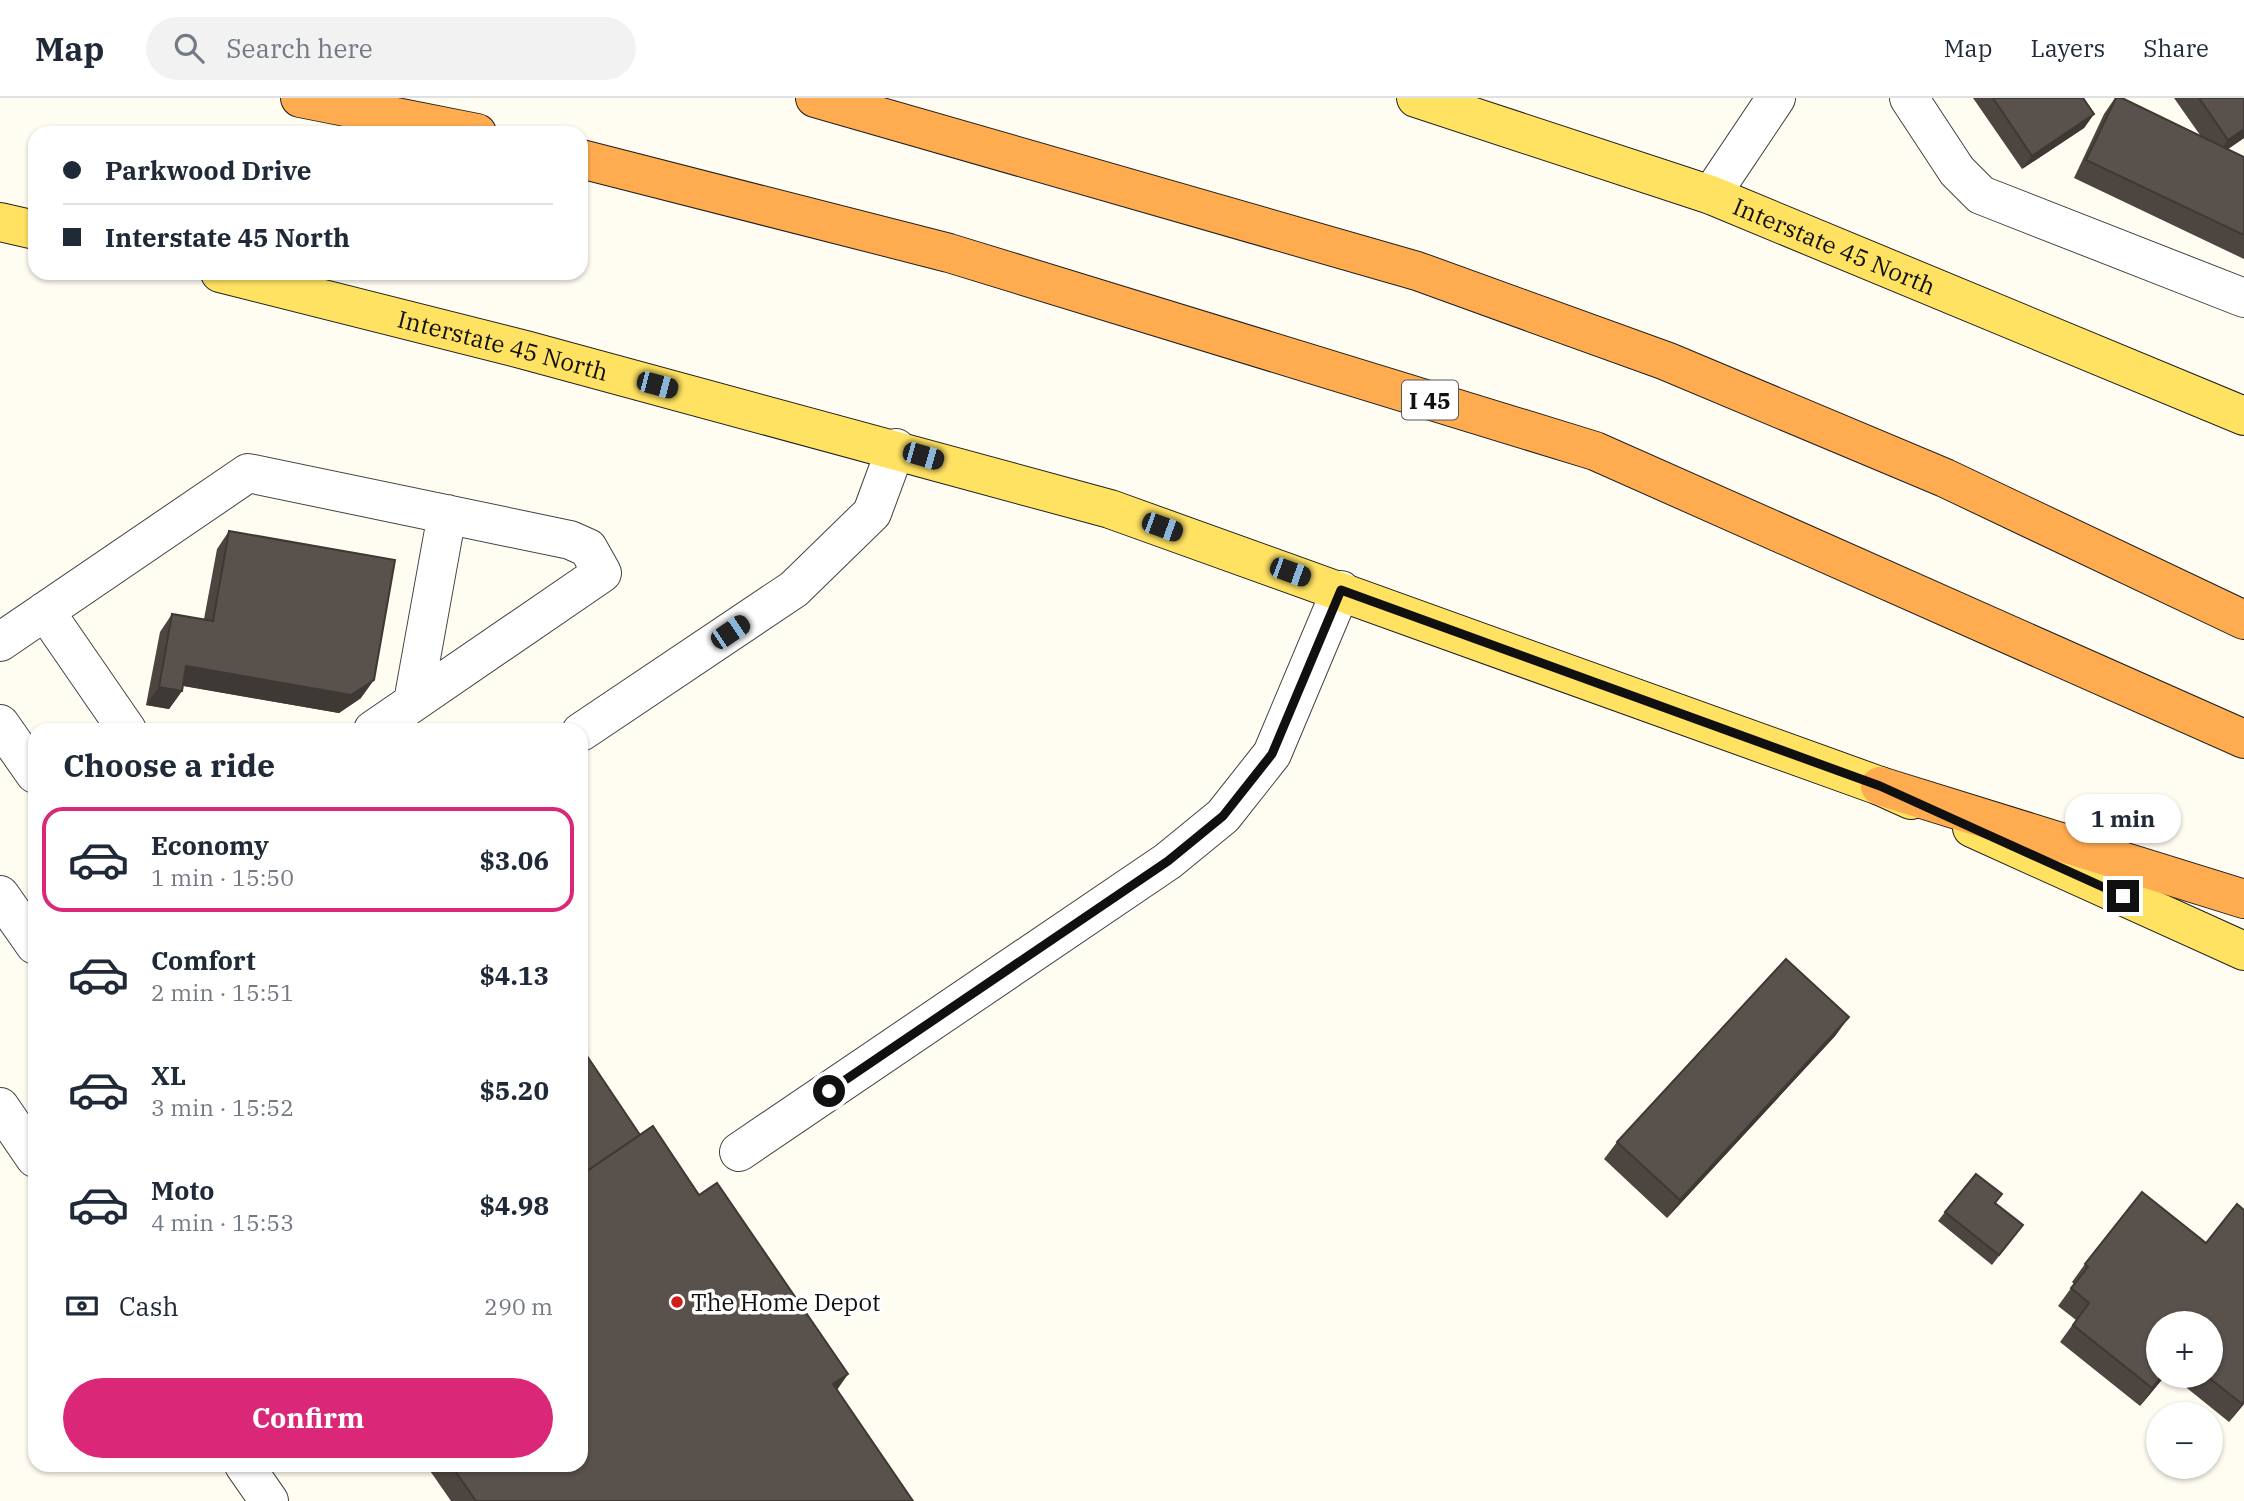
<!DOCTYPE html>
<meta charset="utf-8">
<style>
:root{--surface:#fff;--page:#f2f2f3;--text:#1f2937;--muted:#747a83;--line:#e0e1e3;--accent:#db2777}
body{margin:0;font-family:"IBM Plex Serif",serif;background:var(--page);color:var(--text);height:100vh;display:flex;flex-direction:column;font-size:26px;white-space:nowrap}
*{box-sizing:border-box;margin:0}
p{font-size:23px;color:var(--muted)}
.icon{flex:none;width:38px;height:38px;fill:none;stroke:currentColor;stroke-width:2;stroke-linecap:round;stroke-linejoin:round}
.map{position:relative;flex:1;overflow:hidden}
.sheet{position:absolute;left:28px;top:625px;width:560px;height:749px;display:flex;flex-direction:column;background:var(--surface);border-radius:21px;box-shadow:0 2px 5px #0004}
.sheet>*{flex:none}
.hud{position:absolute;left:28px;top:28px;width:560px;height:154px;border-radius:21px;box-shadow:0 2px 5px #0004;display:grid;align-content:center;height:154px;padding:0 35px;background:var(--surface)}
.tools{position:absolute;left:2146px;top:1213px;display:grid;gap:14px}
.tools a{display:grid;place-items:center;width:77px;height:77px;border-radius:50%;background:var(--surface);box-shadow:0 2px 5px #0004;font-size:35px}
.end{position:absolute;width:32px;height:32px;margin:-16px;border:9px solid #101010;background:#fff;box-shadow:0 0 0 4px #fff}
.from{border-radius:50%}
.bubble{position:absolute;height:49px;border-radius:24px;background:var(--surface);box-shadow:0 2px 5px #0004;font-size:23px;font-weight:700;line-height:49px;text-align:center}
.car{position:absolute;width:21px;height:42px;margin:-21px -10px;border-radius:9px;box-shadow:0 0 5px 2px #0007;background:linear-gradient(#222 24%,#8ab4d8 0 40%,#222 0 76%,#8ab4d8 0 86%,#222 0)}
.hud b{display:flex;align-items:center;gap:24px;height:66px;font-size:26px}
.hud b+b{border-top:2px solid var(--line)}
.hud i{width:18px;height:18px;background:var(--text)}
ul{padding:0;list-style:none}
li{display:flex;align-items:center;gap:21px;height:105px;margin:0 14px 10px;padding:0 21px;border:4px solid transparent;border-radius:21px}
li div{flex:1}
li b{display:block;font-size:26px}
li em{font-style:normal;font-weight:700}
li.selected{border-color:var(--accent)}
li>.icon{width:63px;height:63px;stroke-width:1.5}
h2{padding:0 35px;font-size:32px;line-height:84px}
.pay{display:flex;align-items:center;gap:18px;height:77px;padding:0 35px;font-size:26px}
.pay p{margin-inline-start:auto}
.primary-button{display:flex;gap:14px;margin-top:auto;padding:14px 35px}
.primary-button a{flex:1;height:80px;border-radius:42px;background:var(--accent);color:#fff;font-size:28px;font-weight:700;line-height:80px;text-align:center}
header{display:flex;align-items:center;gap:42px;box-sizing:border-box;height:98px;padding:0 35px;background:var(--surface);border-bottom:2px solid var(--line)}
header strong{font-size:33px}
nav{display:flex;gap:38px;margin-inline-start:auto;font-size:24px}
.search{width:490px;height:63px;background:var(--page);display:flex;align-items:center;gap:18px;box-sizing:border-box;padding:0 24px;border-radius:38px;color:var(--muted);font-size:26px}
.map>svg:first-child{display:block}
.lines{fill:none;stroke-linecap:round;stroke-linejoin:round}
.minor-casing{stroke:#434343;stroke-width:40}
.major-casing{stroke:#212121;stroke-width:40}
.highway-casing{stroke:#212121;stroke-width:40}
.minor{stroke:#fff;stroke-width:38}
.major{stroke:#ffe262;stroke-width:38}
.highway{stroke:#ffab50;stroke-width:38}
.wall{fill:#4d4640}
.shaded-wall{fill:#3e3934}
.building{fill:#59514b;stroke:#3e3934;stroke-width:2}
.route{stroke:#101010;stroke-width:9}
.poi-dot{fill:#ce1c19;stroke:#fff;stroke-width:2.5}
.labels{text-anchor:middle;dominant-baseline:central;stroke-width:7;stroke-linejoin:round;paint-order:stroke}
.shield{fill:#fff;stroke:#585858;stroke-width:2}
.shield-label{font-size:23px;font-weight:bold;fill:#101010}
.street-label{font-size:24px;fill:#101010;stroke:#fff}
.poi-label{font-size:24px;fill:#101010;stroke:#fff;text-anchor:start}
</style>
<header>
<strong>Map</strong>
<div class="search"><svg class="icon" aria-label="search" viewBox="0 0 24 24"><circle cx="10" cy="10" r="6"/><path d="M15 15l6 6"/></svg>Search here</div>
<nav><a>Map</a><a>Layers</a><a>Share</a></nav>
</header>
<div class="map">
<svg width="2244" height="1403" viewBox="0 0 2244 1403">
<rect width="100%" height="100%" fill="#fffdf2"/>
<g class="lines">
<defs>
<path id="minor" d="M1909,0L1957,73L1981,97L2244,200
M1711,97L1776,0
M45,513L127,632
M0,544L248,375L570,442L588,450L602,475L373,632
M413,604L447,416
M0,626L35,676
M581,634L794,491L872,415L896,350
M0,797L35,847
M0,1009L35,1060
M739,1054L1168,763L1223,718L1272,656L1341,492
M244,1367L269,1403"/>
<g id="major">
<path id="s1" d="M1416,0L1711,97L2244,318"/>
<path d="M0,124L35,132"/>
<path id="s2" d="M220,175L525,252L1110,411L1880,688L1911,702"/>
<path d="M1972,730L2244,853"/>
</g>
<path id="highway" d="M300,0L477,35
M815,0L1417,173L1666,263L1945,380L2244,522
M581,61L949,155L1595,353L2244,641
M1880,688L2244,801"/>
</defs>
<use href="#minor" class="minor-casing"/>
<use href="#major" class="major-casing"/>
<use href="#highway" class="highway-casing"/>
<use href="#minor" class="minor"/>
<use href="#major" class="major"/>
<use href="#highway" class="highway"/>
</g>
<path class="wall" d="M1973,0H2083L2094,16L2084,30L2022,71Z
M2115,0L2200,37L2174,0H2244V40L2228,51L2244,59V161L2074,80L2104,16Z
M229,433L361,600L339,615L183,588L182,593L169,611L146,607L160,534L172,516L204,521L217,451Z
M1836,937L1667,1120L1604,1061L1617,1044Z
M640,1037L699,1097L848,1276L837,1292L913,1403H451L426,1367H581Z
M1995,1105L2016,1136L1992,1167L1938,1123L1945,1114Z
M2244,1112V1306L2229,1324L2172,1278H2210L2158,1225L2165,1278L2140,1308L2060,1244L2076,1222L2058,1208L2074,1186L2072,1184L2085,1166L2206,1145Z"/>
<path class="shaded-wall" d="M2094,16L2084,30L2022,71L2032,58Z
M2244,31V40L2215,60L2228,42Z
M186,568L374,582L361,600L339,615L173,586Z
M159,589L182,593L169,611L146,607Z
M1849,919L1836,937L1667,1120L1680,1102Z
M848,1276L835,1294L833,1286Z
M2162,1278H2165L2140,1308L2152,1290Z
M2244,1303V1306L2229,1324Z"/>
<path class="building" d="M1993,0H2083L2094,16L2032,58Z
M2116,0H2122L2244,59V137L2086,62Z
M2199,0H2244V31L2228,42Z
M229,433L395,462L374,582L351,597L186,568L182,593L159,589L172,516L213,523Z
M1786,861L1849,919L1680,1102L1617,1044Z
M581,949L640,1037L581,1077Z
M653,1028L699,1097L717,1085L848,1276L833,1286L913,1403H476L451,1367H581V1077Z
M1976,1076L2002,1096L1995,1105L2023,1127L1999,1157L1945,1114Z
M2142,1094L2206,1145L2237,1106L2244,1112V1303L2242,1306L2207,1278H2210V1225H2158V1278H2162L2152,1290L2073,1227L2089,1205L2071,1190L2088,1169L2085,1166Z"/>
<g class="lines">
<path class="route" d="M829,993L1168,763L1223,718L1272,656L1341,492L1880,688L2123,798"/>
</g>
<circle class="poi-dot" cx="677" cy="1204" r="7"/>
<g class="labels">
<rect class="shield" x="1402" y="282.5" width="56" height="39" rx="5"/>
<g class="shield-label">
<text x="1430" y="302">I 45</text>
</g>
<g class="street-label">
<text stroke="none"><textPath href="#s1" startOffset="444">Interstate 45 North</textPath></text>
<text stroke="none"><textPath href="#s2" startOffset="292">Interstate 45 North</textPath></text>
</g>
<g class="poi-label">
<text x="691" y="1204">The Home Depot</text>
</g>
</g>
</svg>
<div class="tools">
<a>+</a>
<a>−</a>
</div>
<i class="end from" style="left:829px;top:993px"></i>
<i class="end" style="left:2123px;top:798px"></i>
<div class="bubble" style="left:2065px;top:696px;width:116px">1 min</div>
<i class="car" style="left:657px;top:287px;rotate:105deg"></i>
<i class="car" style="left:923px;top:358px;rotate:106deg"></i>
<i class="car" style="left:1162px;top:429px;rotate:110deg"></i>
<i class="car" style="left:1290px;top:474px;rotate:110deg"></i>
<i class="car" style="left:730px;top:534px;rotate:56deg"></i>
<div class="hud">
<b><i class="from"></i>Parkwood Drive</b>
<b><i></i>Interstate 45 North</b>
</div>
<section class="sheet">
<h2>Choose a ride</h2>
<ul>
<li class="selected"><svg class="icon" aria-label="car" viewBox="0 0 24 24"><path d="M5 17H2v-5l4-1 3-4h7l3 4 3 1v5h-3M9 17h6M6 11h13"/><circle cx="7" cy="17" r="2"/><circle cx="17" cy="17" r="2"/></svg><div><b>Economy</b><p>1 min · 15:50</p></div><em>$3.06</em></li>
<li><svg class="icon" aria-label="car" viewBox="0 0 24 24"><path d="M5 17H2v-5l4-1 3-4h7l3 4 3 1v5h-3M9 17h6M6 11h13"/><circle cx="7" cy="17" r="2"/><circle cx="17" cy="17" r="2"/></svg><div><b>Comfort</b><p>2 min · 15:51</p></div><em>$4.13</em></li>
<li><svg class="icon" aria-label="car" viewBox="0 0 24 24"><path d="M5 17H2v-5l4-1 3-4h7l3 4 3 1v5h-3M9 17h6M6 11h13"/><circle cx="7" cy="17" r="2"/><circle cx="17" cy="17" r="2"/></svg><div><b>XL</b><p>3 min · 15:52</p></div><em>$5.20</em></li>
<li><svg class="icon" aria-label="car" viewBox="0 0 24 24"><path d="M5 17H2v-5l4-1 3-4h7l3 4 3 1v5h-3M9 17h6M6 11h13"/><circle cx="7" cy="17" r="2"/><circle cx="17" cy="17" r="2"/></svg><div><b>Moto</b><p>4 min · 15:53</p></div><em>$4.98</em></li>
</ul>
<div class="pay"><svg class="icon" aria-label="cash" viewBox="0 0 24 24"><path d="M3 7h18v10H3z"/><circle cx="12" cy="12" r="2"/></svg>Cash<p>290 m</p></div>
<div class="primary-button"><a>Confirm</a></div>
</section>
</div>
